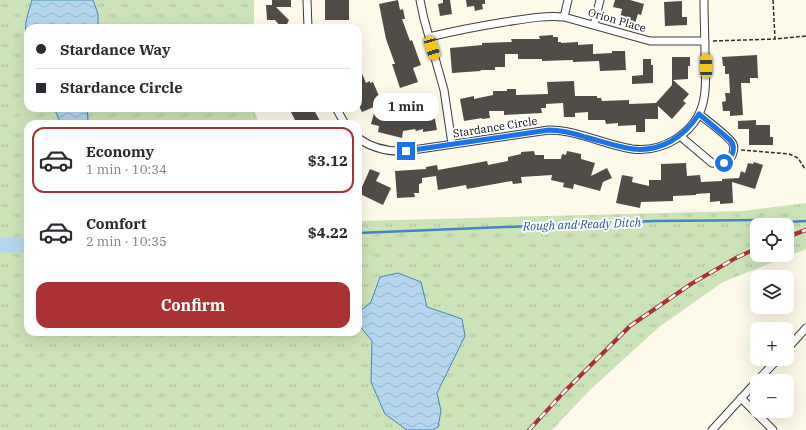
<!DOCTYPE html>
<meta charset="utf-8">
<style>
:root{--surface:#fff;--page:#f7f7f7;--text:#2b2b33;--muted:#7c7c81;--line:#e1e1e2;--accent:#aa3232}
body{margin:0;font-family:"IBM Plex Serif",serif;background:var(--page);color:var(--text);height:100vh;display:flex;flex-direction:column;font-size:15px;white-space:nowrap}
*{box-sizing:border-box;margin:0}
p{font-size:13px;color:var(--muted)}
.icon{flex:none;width:22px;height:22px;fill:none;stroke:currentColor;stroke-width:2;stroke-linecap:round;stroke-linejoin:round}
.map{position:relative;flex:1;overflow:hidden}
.sheet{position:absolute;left:24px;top:120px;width:338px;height:216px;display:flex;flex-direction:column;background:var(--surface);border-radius:12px;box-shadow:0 4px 16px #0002}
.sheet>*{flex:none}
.hud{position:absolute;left:24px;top:24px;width:338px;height:88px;border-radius:12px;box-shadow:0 4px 16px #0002;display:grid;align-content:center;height:88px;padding:0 12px;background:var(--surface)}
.fabs{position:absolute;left:750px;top:218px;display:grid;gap:8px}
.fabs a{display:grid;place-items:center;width:44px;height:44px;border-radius:8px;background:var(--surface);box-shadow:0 4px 16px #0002;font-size:20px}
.end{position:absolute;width:18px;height:18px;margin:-9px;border:5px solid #1a73e8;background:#fff;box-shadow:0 0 0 2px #fff}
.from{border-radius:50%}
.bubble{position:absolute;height:28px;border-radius:12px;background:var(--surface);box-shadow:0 4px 16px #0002;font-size:13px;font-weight:800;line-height:28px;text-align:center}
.car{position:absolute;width:12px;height:24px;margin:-12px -6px;border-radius:5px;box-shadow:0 0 3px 1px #0007;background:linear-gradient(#f5c518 24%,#345 0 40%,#f5c518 0 76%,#345 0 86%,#f5c518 0)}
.hud b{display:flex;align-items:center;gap:14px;height:38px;font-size:15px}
.hud b+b{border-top:1px solid var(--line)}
.hud i{width:10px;height:10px;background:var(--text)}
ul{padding:7px 0 0;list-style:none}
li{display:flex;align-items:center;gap:12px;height:66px;margin:0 8px 6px;padding:0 4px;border:2px solid transparent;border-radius:12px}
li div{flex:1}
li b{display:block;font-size:15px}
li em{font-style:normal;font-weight:800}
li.on{border-color:var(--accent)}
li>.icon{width:36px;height:36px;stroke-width:1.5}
.primary-button{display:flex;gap:8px;margin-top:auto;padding:8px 12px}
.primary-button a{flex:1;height:46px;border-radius:12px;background:var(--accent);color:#fff;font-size:16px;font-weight:800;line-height:46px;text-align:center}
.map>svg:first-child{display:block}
.grass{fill:url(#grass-tufts);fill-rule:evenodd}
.water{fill:url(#water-waves);stroke:#4287be}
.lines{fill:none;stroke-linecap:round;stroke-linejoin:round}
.stream{stroke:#4287be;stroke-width:2.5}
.river{stroke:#b4d6ef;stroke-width:15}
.building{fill:#514c48}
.minor-casing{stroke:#3d3d3d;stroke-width:9}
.path{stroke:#2c2c2c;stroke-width:1.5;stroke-dasharray:4 2;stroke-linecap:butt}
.minor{stroke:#fff;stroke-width:7}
.rail-casing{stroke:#aa3232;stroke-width:4}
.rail{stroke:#fff;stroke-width:2.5;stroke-dasharray:8;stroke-linecap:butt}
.route{stroke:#1a73e8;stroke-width:5}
.labels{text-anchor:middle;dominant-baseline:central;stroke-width:4;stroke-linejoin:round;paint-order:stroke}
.street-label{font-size:11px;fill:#0a0a0a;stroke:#fff}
.water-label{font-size:12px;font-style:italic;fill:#22598d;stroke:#fff}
</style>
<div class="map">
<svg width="806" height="430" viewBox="0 0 806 430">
<defs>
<pattern id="grass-tufts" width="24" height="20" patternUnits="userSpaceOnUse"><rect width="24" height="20" fill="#cce3b7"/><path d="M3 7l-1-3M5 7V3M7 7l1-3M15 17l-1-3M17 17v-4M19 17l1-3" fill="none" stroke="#aec19c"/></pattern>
<pattern id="water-waves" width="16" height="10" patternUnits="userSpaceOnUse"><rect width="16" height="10" fill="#b4d6ef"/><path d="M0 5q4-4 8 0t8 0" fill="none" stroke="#99b6cc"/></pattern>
</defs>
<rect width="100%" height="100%" fill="#fdfae9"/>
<path class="grass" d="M0,0H254V28H28V108H255V112L259,124H28V332H358V221L742,211L806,203V249L723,282L659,327L590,390L552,430H0ZM757,225H787V255H757Z"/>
<path class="water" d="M32,0H93L98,14V28H28V42C22,28 28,14 32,0Z
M54,108H87L88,120L86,124H61Z
M398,273L421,282L427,307L462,319L465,336L437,393L441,411L438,427L432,430H407L385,414L371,382L372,341L358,324V313L371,302L380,277Z"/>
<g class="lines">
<path class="stream" d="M358,233L654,221L766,220L788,222L806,221"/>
<path class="river" d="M0,245H28"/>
</g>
<path class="building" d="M272,0H291V7H276L289,20L286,26L281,27L275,20H267L266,5H272Z
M325,0H349V20H325Z
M398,0L400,10L403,9L405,19H402L410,41L412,40L421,65L413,68L418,82L400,88L392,64H395L386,39L379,4Z
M443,0H450L452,14L440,16L438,4L443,3Z
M466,0H485V4H482L483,9L475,11L474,6L467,7Z
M615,0H630L644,4L641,15L638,14L635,23L620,19L622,9L613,7Z
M682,1V17H687V25L665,26L664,2Z
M553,35V37H558V42H561V43L578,42V45L593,44V54L612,53V51H625L626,70L600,71L599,61L573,62V60L542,61V59H518V54H505V67H495V70H480L481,71L452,73L450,48L482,45V43L512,42L511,39H540L539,36Z
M757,55L758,78H750V83H741L743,115L730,116V111H723L722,102L726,101L725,93H730L729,74H725V66H723L722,57Z
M672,57H690V66H688V79L673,80L689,94L683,101L686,103L672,119L658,106V119H645V132H636V125L618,126V123L606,124L605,120H588V112L575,113V117H564L563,103L546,104V108H541L542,113L504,115V111H489L490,118L482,119V118L464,121L460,99L474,96V99L493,95V91H507V89H516V95L548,94L547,82L574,81L575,96H597V98H601L602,101L629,100V104L656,103L672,85Z
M643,59H651V65H653V83L632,84V76L643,75Z
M358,64L366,83L370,81V83L373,82L385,110L407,115L405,106L413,104V107L432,104L437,130L423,132V129L416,131L415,129L403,131L402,138L378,132L379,126L371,124L376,106L362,112L358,104Z
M289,108H313L320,121L314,124H311L310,122L305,124H297Z
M756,120V125H770V137H773V145H749V129H738V121Z
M534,151L535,155H544V159H561L562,154L566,155L567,151L581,154V159L595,163L591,176L607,168L612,178L603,182L600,191L574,184L573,189L563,187L564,183L551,180L552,175L521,177L522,183L513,184L512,181L467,189L466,185L438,190L436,176L422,178V183L419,184V193H414L415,197L397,198L395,171L426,169V167L437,165L438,170L487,161L488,165L508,161V157L521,154V152Z
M754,162L763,165L755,189L732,182L733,203L720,204V201L710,202V193L696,194V195L673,196V201L641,202L640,208L616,203L622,175L633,177L632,182L649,186V180H661V164L686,163L687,176L700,175L701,182L722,181V179L739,178L741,171L745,173L748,163L753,164Z
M370,169L380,173L376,181L391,188L383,205L358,193V185L362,187Z"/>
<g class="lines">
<defs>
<path id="minor" d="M307,0L308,28
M420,0L424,19L444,90L452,144
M564,17L568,0
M594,25L600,0
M429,37C454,31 480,26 505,22C525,19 544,15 564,17L650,41H705
M336,108L345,124
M680,136L712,163C719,164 725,164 730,159C733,155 735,148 733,144C731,138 705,119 699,114
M358,138C373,149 388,152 406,151L549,130C577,130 605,145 632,149C648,151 663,147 676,139C709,118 706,89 705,55C705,37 704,18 704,0
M787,349L806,328
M757,381L778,359
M741,398L773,430
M712,430L757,381"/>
</defs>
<use href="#minor" class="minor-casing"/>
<path class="path" d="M773,0L775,39L806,36
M713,41L775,39
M741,150L789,154L798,158L805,169H806"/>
<use href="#minor" class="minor"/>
<defs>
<path id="rail" d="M787,237L806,230
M529,430L563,393L630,326L691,284L734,259L757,248"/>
</defs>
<use href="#rail" class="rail-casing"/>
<use href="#rail" class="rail"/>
</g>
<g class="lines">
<path class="route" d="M406,151L549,130C562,130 573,133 585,137C601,141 617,147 633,149C661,152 684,137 699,114L730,140C737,148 732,158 724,163"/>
</g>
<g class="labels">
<g class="street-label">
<text transform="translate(617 20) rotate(16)">Orion Place</text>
<text transform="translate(495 127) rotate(-9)">Stardance Circle</text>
</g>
<g class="water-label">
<text transform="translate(582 224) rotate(-2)">Rough and Ready Ditch</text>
</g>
</g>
</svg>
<div class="fabs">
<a><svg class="icon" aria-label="locate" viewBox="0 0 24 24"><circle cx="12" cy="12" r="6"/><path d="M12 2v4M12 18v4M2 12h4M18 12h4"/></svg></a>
<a><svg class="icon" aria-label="layers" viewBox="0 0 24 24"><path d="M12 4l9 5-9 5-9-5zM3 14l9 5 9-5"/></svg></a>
<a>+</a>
<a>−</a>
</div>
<i class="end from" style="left:724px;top:163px"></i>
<i class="end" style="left:406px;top:151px"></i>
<div class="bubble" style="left:373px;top:93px;width:66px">1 min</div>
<i class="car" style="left:432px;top:48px;rotate:163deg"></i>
<i class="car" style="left:706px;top:66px;rotate:359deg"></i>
<div class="hud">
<b><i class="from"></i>Stardance Way</b>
<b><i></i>Stardance Circle</b>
</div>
<section class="sheet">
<ul>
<li class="on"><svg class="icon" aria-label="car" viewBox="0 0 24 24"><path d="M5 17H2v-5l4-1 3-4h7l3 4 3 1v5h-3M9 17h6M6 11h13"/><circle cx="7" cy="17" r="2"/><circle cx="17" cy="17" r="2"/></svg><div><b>Economy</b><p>1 min · 10:34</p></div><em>$3.12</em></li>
<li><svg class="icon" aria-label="car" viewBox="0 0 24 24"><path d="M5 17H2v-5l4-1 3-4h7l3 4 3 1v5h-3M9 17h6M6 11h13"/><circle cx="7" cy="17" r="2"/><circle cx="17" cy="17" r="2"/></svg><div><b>Comfort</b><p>2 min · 10:35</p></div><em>$4.22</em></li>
</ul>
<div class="primary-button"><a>Confirm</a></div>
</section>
</div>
